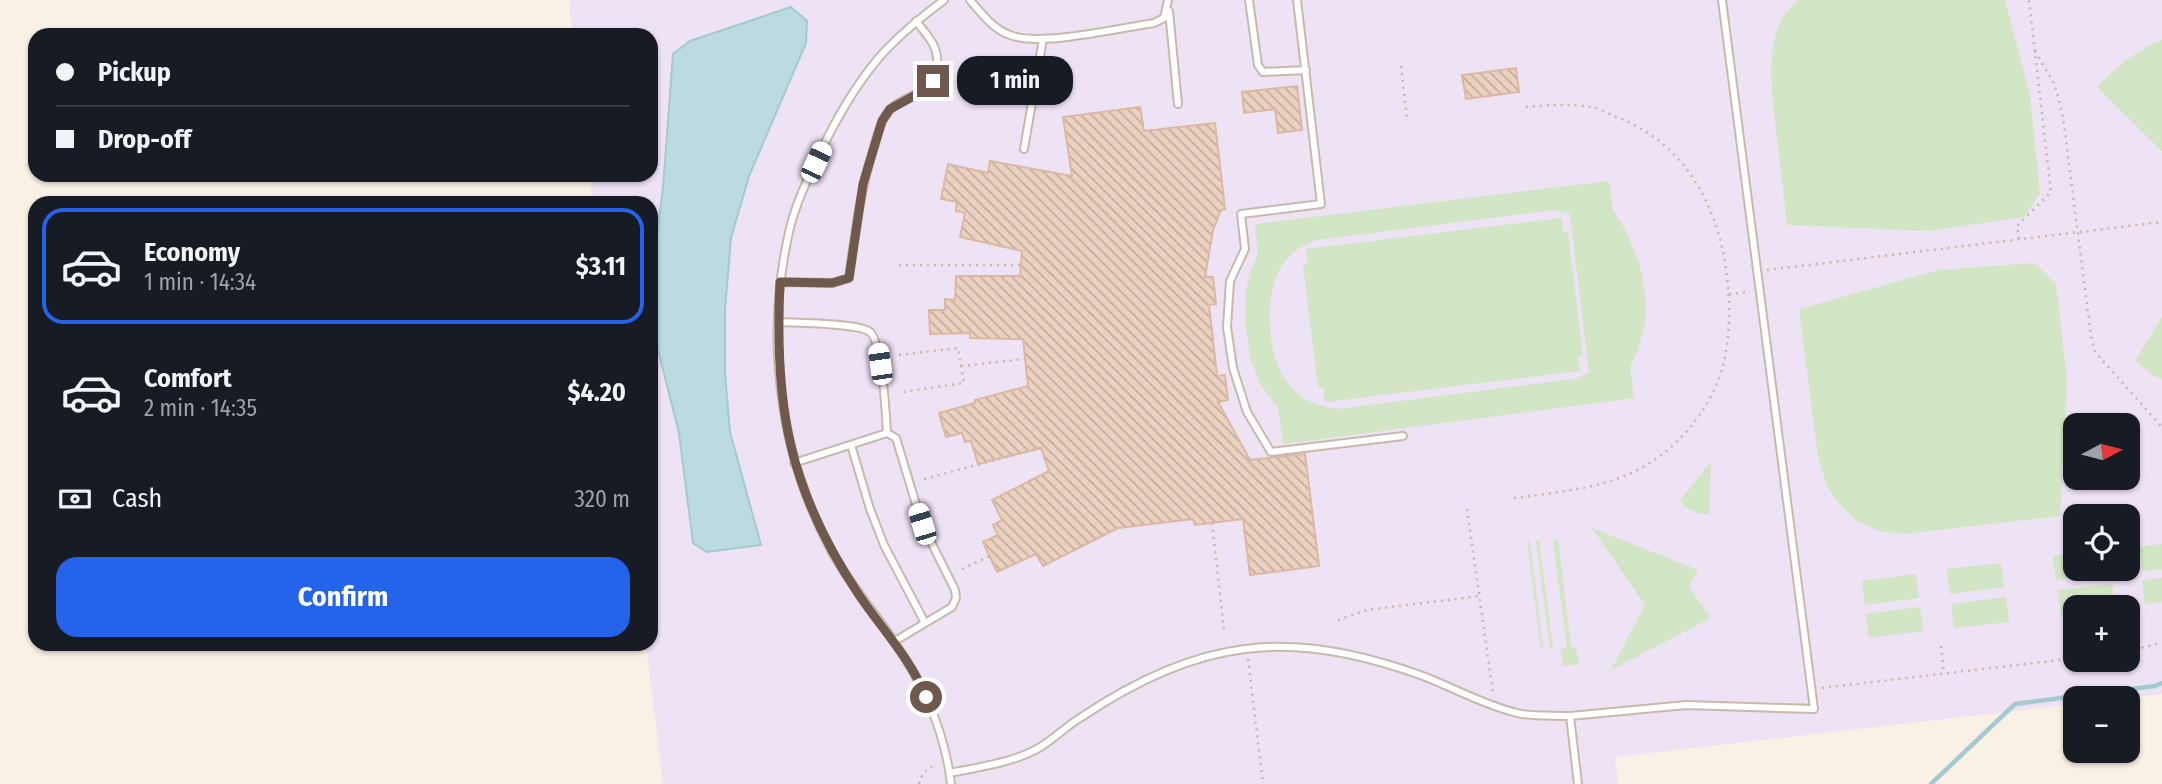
<!DOCTYPE html>
<meta charset="utf-8">
<style>
:root{--surface:#171b24;--page:#242831;--text:#f1f3f6;--muted:#9ea1a6;--line:#363941;--accent:#2563eb}
body{margin:0;font-family:"Fira Sans Condensed",sans-serif;background:var(--page);color:var(--text);height:100vh;display:flex;flex-direction:column;font-size:26px;white-space:nowrap}
*{box-sizing:border-box;margin:0}
p{font-size:23px;color:var(--muted)}
.icon{flex:none;width:38px;height:38px;fill:none;stroke:currentColor;stroke-width:2;stroke-linecap:round;stroke-linejoin:round}
.map{position:relative;flex:1;overflow:hidden}
.drawer{position:absolute;left:28px;top:196px;width:630px;height:455px;display:flex;flex-direction:column;background:var(--surface);border-radius:21px;box-shadow:0 2px 5px #0004}
.drawer>*{flex:none}
.top-card{position:absolute;left:28px;top:28px;width:630px;height:154px;border-radius:21px;box-shadow:0 2px 5px #0004;display:grid;align-content:center;height:154px;padding:0 28px;background:var(--surface)}
.needle{width:46px;rotate:83deg}
.buttons{position:absolute;left:2063px;top:413px;display:grid;gap:14px}
.buttons a{display:grid;place-items:center;width:77px;height:77px;border-radius:14px;background:var(--surface);box-shadow:0 2px 5px #0004;font-size:35px}
.end{position:absolute;width:32px;height:32px;margin:-16px;border:9px solid #6f594d;background:#fff;box-shadow:0 0 0 4px #fff}
.from{border-radius:50%}
.bubble{position:absolute;height:49px;border-radius:21px;background:var(--surface);box-shadow:0 2px 5px #0004;font-size:23px;font-weight:700;line-height:49px;text-align:center}
.car{position:absolute;width:21px;height:42px;margin:-21px -10px;border-radius:9px;box-shadow:0 0 5px 2px #0007;background:linear-gradient(#fff 24%,#345 0 40%,#fff 0 76%,#345 0 86%,#fff 0)}
.top-card b{display:flex;align-items:center;gap:24px;height:66px;font-size:26px}
.top-card b+b{border-top:2px solid var(--line)}
.top-card i{width:18px;height:18px;background:var(--text)}
ul{padding:12px 0 0;list-style:none}
li{display:flex;align-items:center;gap:21px;height:116px;margin:0 14px 10px;padding:0 14px;border:4px solid transparent;border-radius:21px}
li div{flex:1}
li b{display:block;font-size:26px}
li em{font-style:normal;font-weight:700}
li.selected{border-color:var(--accent)}
li>.icon{width:63px;height:63px;stroke-width:1.5}
.pay{display:flex;align-items:center;gap:18px;height:77px;padding:0 28px;font-size:26px}
.pay p{margin-inline-start:auto}
.action{display:flex;gap:14px;margin-top:auto;padding:14px 28px}
.action a{flex:1;height:80px;border-radius:21px;background:var(--accent);color:#fff;font-size:28px;font-weight:700;line-height:80px;text-align:center}
.map>svg:first-child{display:block}
.education{fill:#eee2f5;fill-rule:evenodd}
.park{fill:#d2e5c5;fill-rule:evenodd}
.water{fill:#bcdbe0;stroke:#a4cad0;stroke-width:2}
.lines{fill:none;stroke-linecap:round;stroke-linejoin:round}
.stream{stroke:#a4cad0;stroke-width:4.5}
.building{fill:url(#building-back-hatch);stroke:#dbb8a3;stroke-width:2}
.service-casing{stroke:#c9b9ad;stroke-width:10}
.path{stroke:#cfb4a4;stroke-width:2.5;stroke-dasharray:2 5;stroke-linecap:butt}
.service{stroke:#fff;stroke-width:6}
.route{stroke:#6f594d;stroke-width:9}
</style>
<div class="map">
<svg width="2162" height="784" viewBox="0 0 2162 784">
<defs>
<pattern id="building-back-hatch" width="6" height="6" patternUnits="userSpaceOnUse" patternTransform="scale(1.75)"><rect width="6" height="6" fill="#ebd1c0"/><path d="M-1 5l2 2M0 0l6 6M5-1l2 2" fill="none" stroke="#c3ad9e"/></pattern>
</defs>
<rect width="100%" height="100%" fill="#f9f1e5"/>
<path class="education" d="M569,0H2162V694L2127,698H2076L2075,704L1615,757L1618,784H663L646,644H651V203H593L590,175H651V35H573ZM2076,425H2128V478H2076ZM2076,516H2128V569H2076ZM2076,607H2128V660H2076Z"/>
<path class="park" d="M1799,0H2005L2030,95L2040,193L2024,217L1929,231L1787,225C1784,196 1781,167 1777,138C1773,97 1759,29 1799,0Z
M2162,40V151L2097,87C2117,67 2136,50 2162,40Z
M1609,181L1613,210L1626,231L1640,266L1646,300L1645,322L1638,350L1630,367L1634,398L1283,444L1278,408L1261,385L1250,358L1245,320V295L1251,269L1258,255L1255,224ZM1554,210L1570,214L1589,373L1574,379L1338,409C1318,406 1300,400 1287,382C1266,354 1262,288 1286,260C1295,249 1304,245 1317,240Z
M1562,218L1563,232H1568L1583,355H1578L1580,371L1325,402L1323,387H1318L1303,265L1308,264L1306,249Z
M2035,263L2056,284L2067,381L2060,516L1903,534L1880,531L1856,520L1840,505L1827,486L1818,456L1799,309L1939,270Z
M2162,317V379L2154,376L2135,361Z
M1711,461L1709,514C1697,514 1688,510 1680,501Z
M1592,528L1698,570L1689,587L1711,618L1611,670L1645,605Z
M1558,539L1571,647H1576L1579,664L1563,666L1560,649L1567,648L1553,540Z
M1539,540L1553,648H1550L1536,541Z
M1527,541H1530L1543,649H1541Z
M2162,544V569L2142,571L2139,547Z
M2075,553L2076,569H2109L2110,573L2056,580L2053,556Z
M2001,563L2004,587L1950,594L1947,569Z
M1916,574L1919,598L1865,605L1862,581Z
M2162,578V602L2145,604L2142,580Z
M2112,584L2115,607H2076L2075,613L2061,615L2058,590Z
M2006,597L2009,622L1954,628L1951,604Z
M1920,607L1923,631L1869,638L1866,614Z"/>
<path class="water" d="M791,7L807,21L806,43L749,176L731,238L725,309V374L730,432L761,545L707,552L693,543L679,433L653,330L651,308V280L663,188L673,54L690,41Z"/>
<g class="lines">
<path class="stream" d="M1931,784L2015,704L2155,686L2162,683"/>
</g>
<path class="building" d="M1516,68L1519,92L1466,99L1462,75Z
M1297,86L1302,130L1278,133L1275,109L1244,113L1242,92Z
M1140,107L1144,131L1215,123L1225,209L1221,210L1213,230L1205,277H1213L1216,304L1209,305L1217,376L1225,375L1228,400L1218,402L1250,460L1305,454L1319,566L1250,575L1243,519L1195,525L1193,519L1118,528L1043,566L1036,554L997,572L983,542L998,535L993,525L1002,520L992,500L1049,471L1041,448L978,464L971,441L965,442L962,433L946,437L939,413L975,403V400L1028,386L1023,339L970,338V333L930,334L929,310H945V299L955,300L956,276H1020L1022,251L960,237L965,213L956,211L957,202L941,199L948,164L988,173L990,161L1072,176L1063,117Z"/>
<g class="lines">
<defs>
<path id="service" d="M944,0C920,18 896,37 877,60C853,89 835,121 819,155C808,178 796,203 790,228C764,337 779,454 832,552C850,585 875,612 895,643C924,685 945,733 951,784
M970,0C982,14 993,29 1010,35C1039,47 1120,28 1154,23L1164,18L1168,0
M1249,0L1258,65L1263,72L1306,70
M1297,0L1321,204L1241,214L1245,249L1230,281L1227,327L1233,368L1247,412L1271,452L1403,436
M1169,11L1178,104
M1024,149L1043,39
M780,282L833,283L849,278C855,235 860,192 873,150C877,138 879,125 886,115C901,92 933,100 937,64C939,46 926,34 916,21
M778,322C795,323 859,323 870,332C882,342 886,415 887,433
M851,445L870,509L884,545L925,623
M794,463L887,433L896,438L922,524L955,590L956,598L952,607L895,641
M950,773C979,767 1011,763 1037,749C1052,741 1065,727 1080,718C1129,685 1187,656 1245,649C1304,641 1368,656 1423,676C1454,688 1484,705 1517,713C1533,717 1553,715 1570,716
M1578,784L1570,716L1686,705L1814,709L1722,0"/>
</defs>
<use href="#service" class="service-casing"/>
<path class="path" d="M2035,51L2055,85L2063,117L2091,336L2095,352L2162,427
M1401,66L1407,120
M2019,239L2017,226L2051,192L2029,0
M899,265H1021
M1767,270L2162,222
M1729,294L1750,292
M899,355L958,348L964,383L903,392
M961,366L1024,359
M924,479L1041,448
M1514,498C1557,492 1604,489 1643,467C1676,449 1704,416 1718,381C1727,359 1729,331 1729,308C1728,228 1697,149 1619,118C1611,115 1603,110 1595,108C1572,103 1548,105 1526,107
M1467,509L1493,693
M1212,523L1224,630
M962,569L990,556
M1338,620L1367,610L1479,596
M2132,623L2135,650
M1941,646L1944,673
M2128,651L2162,643
M1248,659L1263,784
M1822,688L2076,658
M919,784C922,774 925,768 936,766"/>
<use href="#service" class="service"/>
</g>
<g class="lines">
<path class="route" d="M926,697C910,658 882,629 859,595C789,490 774,407 780,282L832,283L849,278L863,184L882,121L890,109L921,92L933,81"/>
</g>
</svg>
<div class="buttons">
<a><svg class="needle" viewBox="-14 -14 28 28"><path d="M0-13l5 13h-10z" fill="#e53935"/><path d="M0 13l5-13h-10z" fill="#9ea1a6"/></svg></a>
<a><svg class="icon" aria-label="locate" viewBox="0 0 24 24"><circle cx="12" cy="12" r="6"/><path d="M12 2v4M12 18v4M2 12h4M18 12h4"/></svg></a>
<a>+</a>
<a>−</a>
</div>
<i class="end from" style="left:926px;top:697px"></i>
<i class="end" style="left:933px;top:81px"></i>
<div class="bubble" style="left:957px;top:56px;width:116px">1 min</div>
<i class="car" style="left:816px;top:162px;rotate:25deg"></i>
<i class="car" style="left:880px;top:364px;rotate:352deg"></i>
<i class="car" style="left:922px;top:524px;rotate:343deg"></i>
<div class="top-card">
<b><i class="from"></i>Pickup</b>
<b><i></i>Drop-off</b>
</div>
<section class="drawer">
<ul>
<li class="selected"><svg class="icon" aria-label="car" viewBox="0 0 24 24"><path d="M5 17H2v-5l4-1 3-4h7l3 4 3 1v5h-3M9 17h6M6 11h13"/><circle cx="7" cy="17" r="2"/><circle cx="17" cy="17" r="2"/></svg><div><b>Economy</b><p>1 min · 14:34</p></div><em>$3.11</em></li>
<li><svg class="icon" aria-label="car" viewBox="0 0 24 24"><path d="M5 17H2v-5l4-1 3-4h7l3 4 3 1v5h-3M9 17h6M6 11h13"/><circle cx="7" cy="17" r="2"/><circle cx="17" cy="17" r="2"/></svg><div><b>Comfort</b><p>2 min · 14:35</p></div><em>$4.20</em></li>
</ul>
<div class="pay"><svg class="icon" aria-label="cash" viewBox="0 0 24 24"><path d="M3 7h18v10H3z"/><circle cx="12" cy="12" r="2"/></svg>Cash<p>320 m</p></div>
<div class="action"><a>Confirm</a></div>
</section>
</div>
